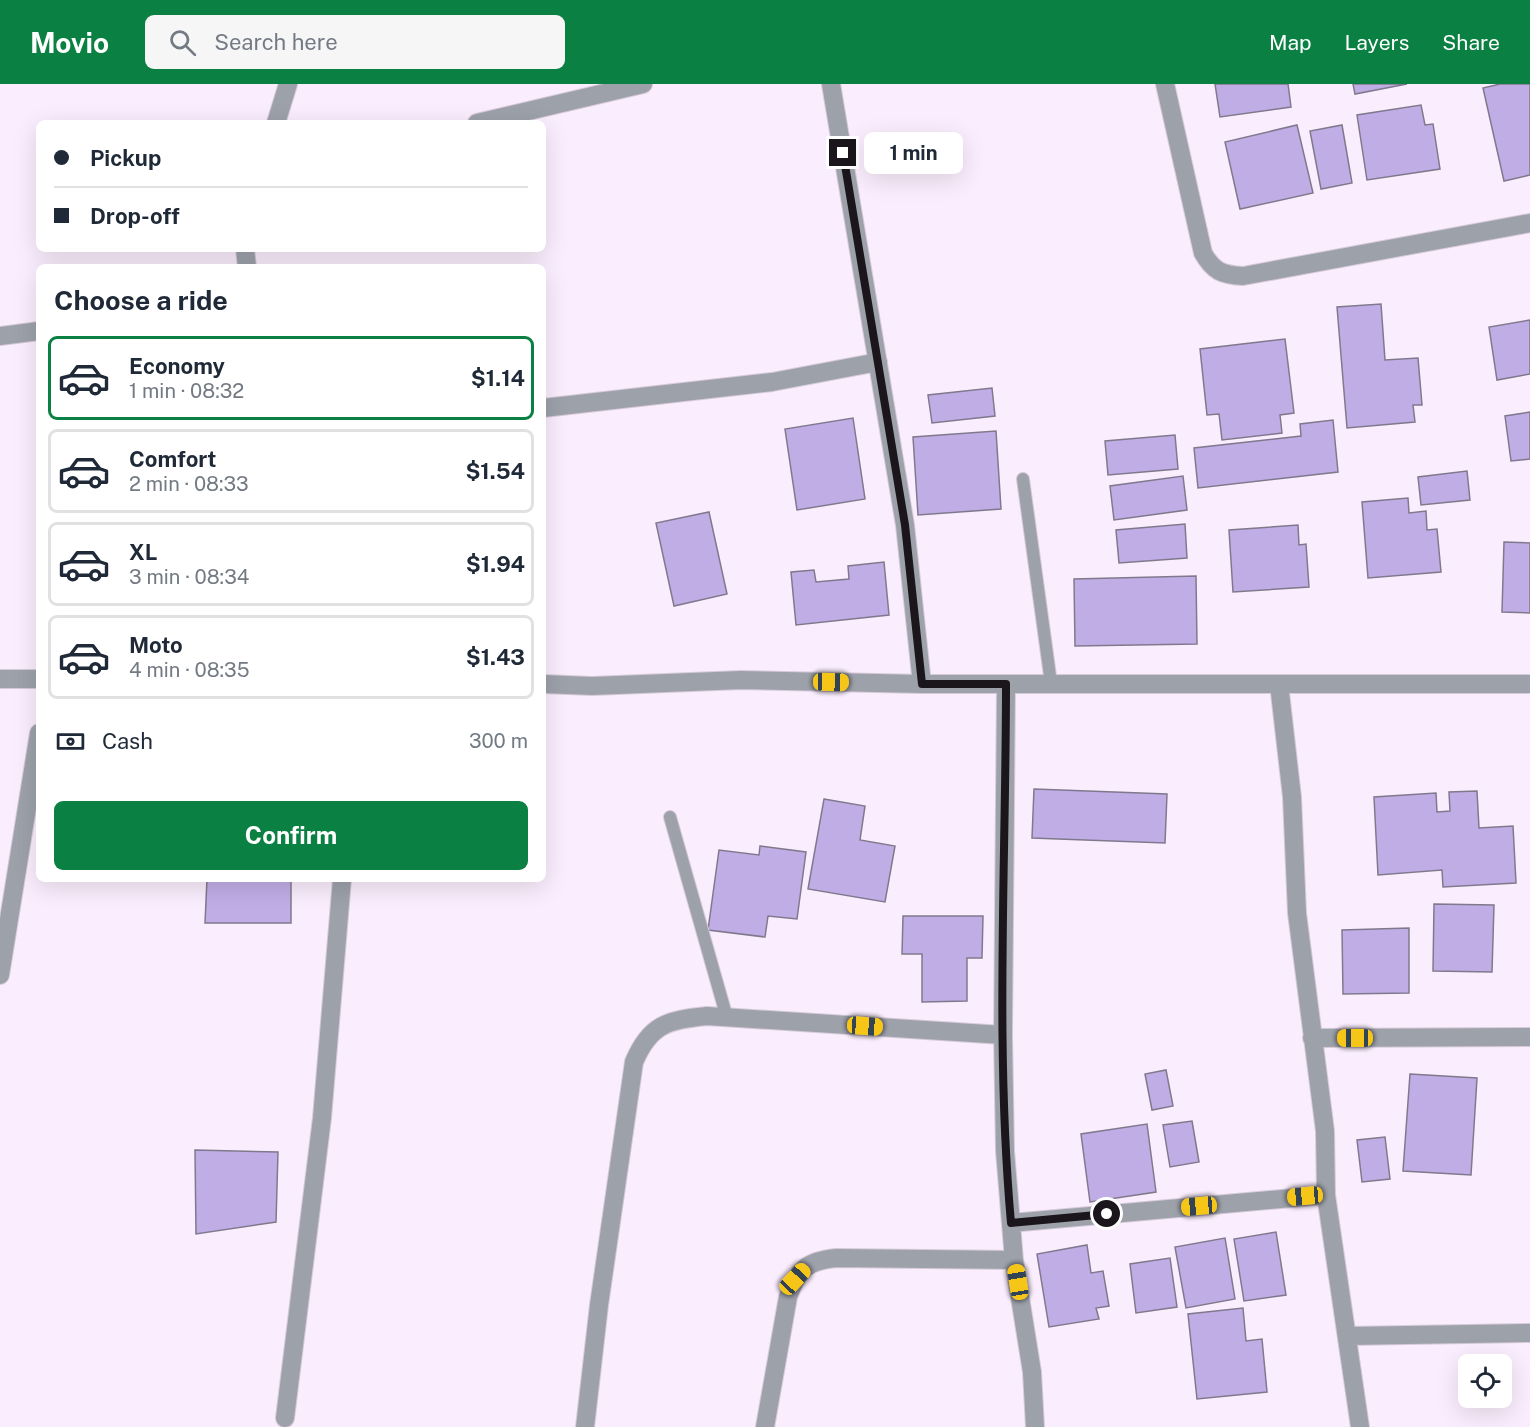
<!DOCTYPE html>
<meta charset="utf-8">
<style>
:root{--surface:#fff;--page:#f6f6f7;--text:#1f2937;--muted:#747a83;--line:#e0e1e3;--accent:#0b8043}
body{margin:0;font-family:"Public Sans",sans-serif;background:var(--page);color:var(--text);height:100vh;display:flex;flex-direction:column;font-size:22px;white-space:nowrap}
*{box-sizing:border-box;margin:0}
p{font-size:20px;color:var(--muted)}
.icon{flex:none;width:33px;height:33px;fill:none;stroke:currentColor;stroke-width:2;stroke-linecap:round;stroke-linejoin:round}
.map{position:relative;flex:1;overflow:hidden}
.side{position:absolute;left:36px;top:180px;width:510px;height:618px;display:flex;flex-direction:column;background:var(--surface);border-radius:9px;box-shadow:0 6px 24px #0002}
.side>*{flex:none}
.banner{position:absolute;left:36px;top:36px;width:510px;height:132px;border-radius:9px;box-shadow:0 6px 24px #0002;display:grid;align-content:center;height:132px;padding:0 18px;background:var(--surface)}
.fabs{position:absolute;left:1458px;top:1270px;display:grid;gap:12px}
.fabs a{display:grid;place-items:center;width:54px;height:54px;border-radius:9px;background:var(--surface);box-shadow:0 6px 24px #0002;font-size:30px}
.end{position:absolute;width:27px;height:27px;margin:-14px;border:8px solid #1b151c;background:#fff;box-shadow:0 0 0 3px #fff}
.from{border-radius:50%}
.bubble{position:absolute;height:42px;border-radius:9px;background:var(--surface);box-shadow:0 6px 24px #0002;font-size:20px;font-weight:700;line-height:42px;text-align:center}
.car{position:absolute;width:18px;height:36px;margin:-18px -9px;border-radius:8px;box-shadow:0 0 4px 2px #0007;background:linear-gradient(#f5c518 24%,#345 0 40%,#f5c518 0 76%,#345 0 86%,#f5c518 0)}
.banner b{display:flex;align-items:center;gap:21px;height:57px;font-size:22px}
.banner b+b{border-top:2px solid var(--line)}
.banner i{width:15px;height:15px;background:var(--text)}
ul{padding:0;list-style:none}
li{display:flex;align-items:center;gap:18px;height:84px;margin:0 12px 9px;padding:0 6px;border:3px solid var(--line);border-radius:9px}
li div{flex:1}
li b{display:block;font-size:22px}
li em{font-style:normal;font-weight:700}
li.selected{border-color:var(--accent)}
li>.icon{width:54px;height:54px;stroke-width:1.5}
h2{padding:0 18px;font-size:27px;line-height:72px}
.pay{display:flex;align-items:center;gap:15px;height:66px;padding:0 18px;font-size:22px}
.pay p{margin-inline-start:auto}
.primary-button{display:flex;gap:12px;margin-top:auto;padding:12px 18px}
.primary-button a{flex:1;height:69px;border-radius:9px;background:var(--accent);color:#fff;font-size:24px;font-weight:700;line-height:69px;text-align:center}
header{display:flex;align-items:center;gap:36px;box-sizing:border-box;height:84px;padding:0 30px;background:var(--accent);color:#fff}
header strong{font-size:28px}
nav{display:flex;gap:33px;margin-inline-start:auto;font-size:21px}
.search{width:420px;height:54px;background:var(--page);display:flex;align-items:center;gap:15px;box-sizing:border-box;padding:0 21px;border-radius:9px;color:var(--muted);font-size:22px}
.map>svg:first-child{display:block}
.building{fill:#c1ade6;stroke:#80798d;stroke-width:1.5}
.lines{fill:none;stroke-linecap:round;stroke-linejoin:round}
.lane-casing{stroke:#d6cad9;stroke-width:14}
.street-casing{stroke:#d6cad9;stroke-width:20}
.lane{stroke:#9da1aa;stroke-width:12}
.street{stroke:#9da1aa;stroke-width:18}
.route{stroke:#1b151c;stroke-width:8}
</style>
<header>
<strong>Movio</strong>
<div class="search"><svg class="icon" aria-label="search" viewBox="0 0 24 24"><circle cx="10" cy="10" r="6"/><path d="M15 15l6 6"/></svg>Search here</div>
<nav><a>Map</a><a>Layers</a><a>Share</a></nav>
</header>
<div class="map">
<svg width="1530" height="1343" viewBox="0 0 1530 1343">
<rect width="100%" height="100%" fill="#faedfd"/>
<path class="building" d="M1215,0H1288L1291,23L1220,33Z
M1353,0H1407L1355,10Z
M1500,0H1530V91L1504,97L1483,4Z
M1421,21L1425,41L1433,40L1440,85L1367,96L1357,31Z
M1297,41L1313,109L1240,125L1225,58Z
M1342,41L1352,99L1321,105L1310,47Z
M1381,220L1385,276L1418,274L1422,321H1413L1415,338L1347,344L1337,223Z
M1530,236V290L1497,296L1489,243Z
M1285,255L1294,329L1280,331L1282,349L1222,356L1219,330L1207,331L1200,265Z
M992,304L995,332L932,339L928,311Z
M1530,328V375L1511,377L1505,332Z
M853,334L865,415L797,426L785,345Z
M1333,336L1338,388L1198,404L1194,364L1301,352L1300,340Z
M996,347L1001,425L918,431L913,353Z
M1175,351L1178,385L1108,391L1105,357Z
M1467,387L1470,416L1421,421L1418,393Z
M1183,392L1187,426L1114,436L1110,402Z
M1408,414L1409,429L1426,427L1427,446L1437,445L1441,488L1368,494L1362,418Z
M709,428L727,510L674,522L656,439Z
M1185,440L1187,474L1119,479L1116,446Z
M1298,441L1299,461L1306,460L1309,503L1233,508L1229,446Z
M1504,458L1530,459V529L1502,528Z
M884,478L889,531L796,541L791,488L814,486L816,498L849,495L848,482Z
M1196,492L1197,560L1075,562L1074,495Z
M1034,705L1167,710L1165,759L1032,754Z
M1477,707L1479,744L1513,742L1516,799L1443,803L1442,786L1378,791L1374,713L1436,709L1437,728L1450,727L1449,708Z
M824,715L865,722L860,756L895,762L885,818L808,805Z
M760,762L806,768L797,835L768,832L765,853L708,846L719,766L759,771Z
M207,795H291V839H205Z
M1434,820L1494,821L1492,888L1433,887Z
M903,832H983L982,874H967V917L922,918V870H902Z
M1409,844V909L1343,910L1342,846Z
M1166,986L1173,1022L1152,1026L1145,990Z
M1410,990L1477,994L1471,1091L1403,1087Z
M1192,1037L1199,1078L1170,1083L1163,1041Z
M1147,1040L1156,1108L1090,1118L1081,1050Z
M1385,1053L1390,1095L1362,1098L1357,1056Z
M195,1066L278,1068L276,1138L196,1150Z
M1276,1148L1286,1211L1244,1217L1234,1155Z
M1225,1154L1235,1215L1186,1224L1175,1163Z
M1087,1161L1091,1189L1103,1187L1109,1222L1096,1224L1099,1235L1049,1243L1037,1170Z
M1170,1174L1177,1223L1136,1229L1130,1180Z
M1243,1224L1246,1257L1262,1255L1267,1308L1197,1315L1188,1230Z"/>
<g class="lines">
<defs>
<path id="lane" d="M1023,395L1051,599
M670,733L727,934"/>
<path id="street" d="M831,0L905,441L922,600
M1165,0L1203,169C1213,187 1222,191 1243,192L1530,139
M276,39L288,0
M477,39L643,0
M245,165L247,183
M0,252L39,247
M543,324L772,298L878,278
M0,595H39
M543,600L592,602L741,596L922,600H1530
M1006,600L1003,951L1005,1067L1014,1176L1032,1288L1035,1343
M1279,600L1292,713L1297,829L1325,1047L1326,1111L1360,1343
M0,891L39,649
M1312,954L1530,953
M1011,1139L1326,1111
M1348,1252L1530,1249
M285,1334L322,1034L342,795
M585,1343L599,1221L634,978C650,940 668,936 707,932L1003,951
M765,1343L788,1213C798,1185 807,1177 836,1174L1014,1176"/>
</defs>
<use href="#lane" class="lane-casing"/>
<use href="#street" class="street-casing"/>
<use href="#lane" class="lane"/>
<use href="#street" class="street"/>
</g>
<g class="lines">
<path class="route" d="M843,69L905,441L922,600H1006C1006,779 995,960 1011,1139L1107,1130"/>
</g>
</svg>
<div class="fabs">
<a><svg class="icon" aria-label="locate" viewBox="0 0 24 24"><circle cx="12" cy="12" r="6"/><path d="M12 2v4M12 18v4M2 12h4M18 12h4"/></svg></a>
</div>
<i class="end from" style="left:1107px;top:1130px"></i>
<i class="end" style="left:843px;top:69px"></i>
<div class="bubble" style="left:864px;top:48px;width:99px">1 min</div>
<i class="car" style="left:831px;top:598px;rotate:91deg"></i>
<i class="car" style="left:865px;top:942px;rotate:94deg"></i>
<i class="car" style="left:1355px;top:954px;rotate:270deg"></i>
<i class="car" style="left:1305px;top:1112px;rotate:265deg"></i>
<i class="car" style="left:1199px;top:1122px;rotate:265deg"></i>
<i class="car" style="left:795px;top:1195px;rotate:43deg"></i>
<i class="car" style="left:1018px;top:1198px;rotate:351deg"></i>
<div class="banner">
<b><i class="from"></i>Pickup</b>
<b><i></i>Drop-off</b>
</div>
<section class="side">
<h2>Choose a ride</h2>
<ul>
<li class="selected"><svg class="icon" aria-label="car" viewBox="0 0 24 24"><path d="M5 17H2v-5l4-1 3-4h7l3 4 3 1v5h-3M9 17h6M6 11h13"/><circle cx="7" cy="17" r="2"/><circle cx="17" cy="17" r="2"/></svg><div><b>Economy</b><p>1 min · 08:32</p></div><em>$1.14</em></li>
<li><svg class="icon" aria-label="car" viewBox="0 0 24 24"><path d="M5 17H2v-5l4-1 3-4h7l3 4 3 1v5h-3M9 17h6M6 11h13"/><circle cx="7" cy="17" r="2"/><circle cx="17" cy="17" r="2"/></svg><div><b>Comfort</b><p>2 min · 08:33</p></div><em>$1.54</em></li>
<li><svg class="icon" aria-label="car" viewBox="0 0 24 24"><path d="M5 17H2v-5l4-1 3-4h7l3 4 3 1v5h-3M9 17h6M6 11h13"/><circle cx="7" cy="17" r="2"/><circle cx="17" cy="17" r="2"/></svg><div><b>XL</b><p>3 min · 08:34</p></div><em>$1.94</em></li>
<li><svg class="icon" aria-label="car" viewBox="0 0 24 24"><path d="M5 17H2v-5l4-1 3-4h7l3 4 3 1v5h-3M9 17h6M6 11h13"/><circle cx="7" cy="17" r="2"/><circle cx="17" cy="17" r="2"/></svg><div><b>Moto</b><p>4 min · 08:35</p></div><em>$1.43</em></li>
</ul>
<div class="pay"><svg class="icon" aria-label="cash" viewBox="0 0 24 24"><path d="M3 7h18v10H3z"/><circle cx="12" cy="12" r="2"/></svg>Cash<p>300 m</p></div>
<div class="primary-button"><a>Confirm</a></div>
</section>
</div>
